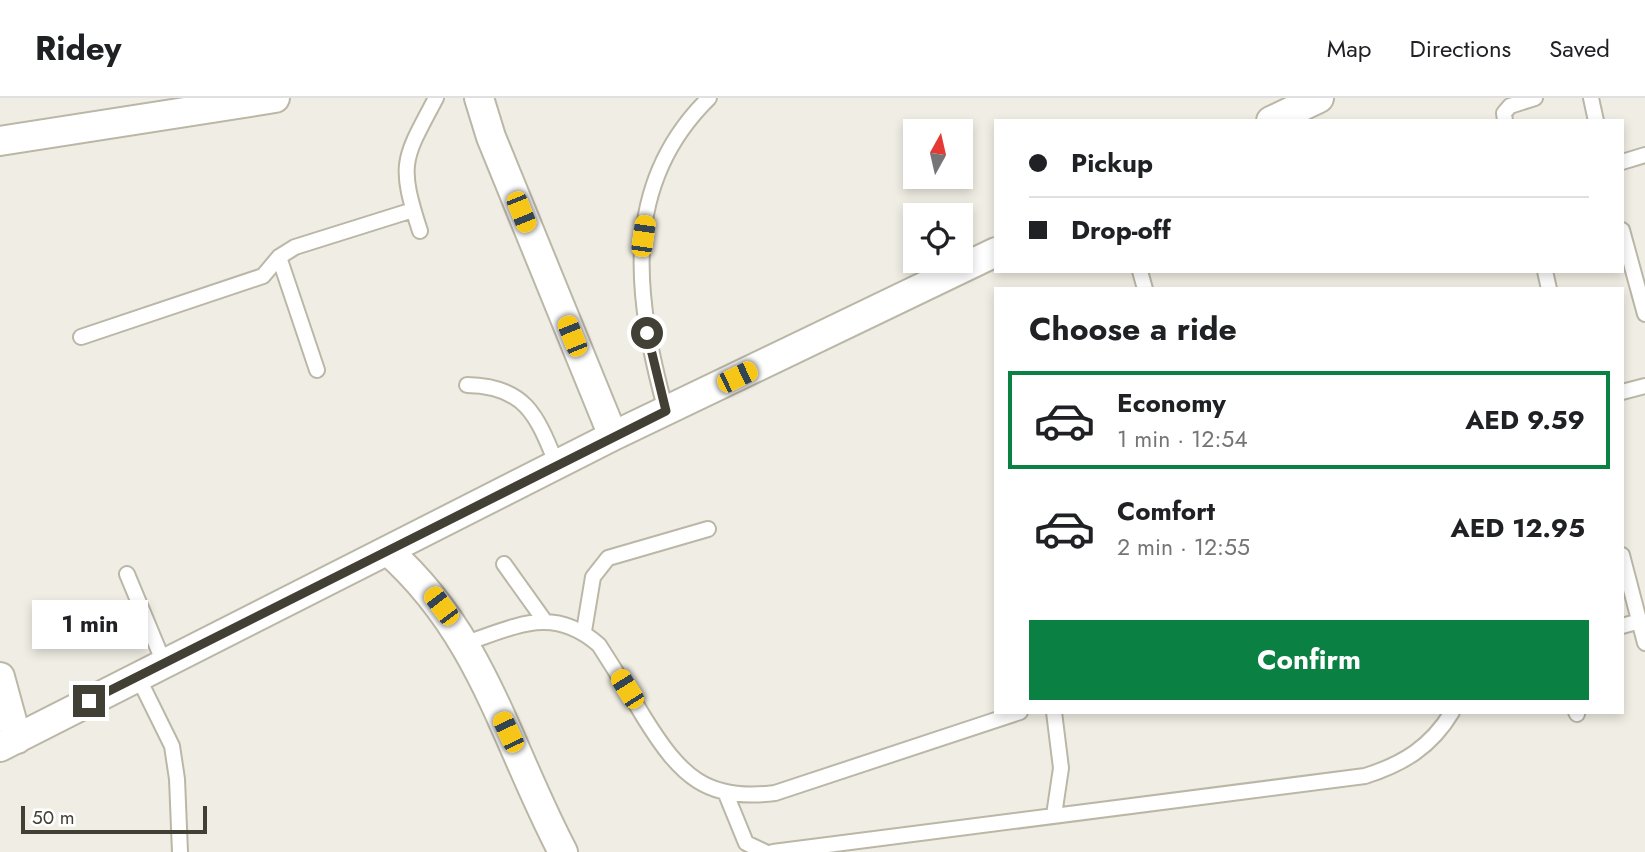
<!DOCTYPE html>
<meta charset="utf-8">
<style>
:root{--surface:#fff;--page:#f6f6f6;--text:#202124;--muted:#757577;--line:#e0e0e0;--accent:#0b8043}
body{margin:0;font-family:Jost,sans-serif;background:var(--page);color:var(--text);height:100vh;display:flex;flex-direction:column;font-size:26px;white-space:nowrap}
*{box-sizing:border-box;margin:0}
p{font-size:23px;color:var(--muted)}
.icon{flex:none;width:38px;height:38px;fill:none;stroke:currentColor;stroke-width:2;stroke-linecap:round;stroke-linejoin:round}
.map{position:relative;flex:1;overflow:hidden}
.sheet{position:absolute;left:994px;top:189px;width:630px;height:427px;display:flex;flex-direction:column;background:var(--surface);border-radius:0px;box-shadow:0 4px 10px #0003}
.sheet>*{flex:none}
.guide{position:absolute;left:994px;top:21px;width:630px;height:154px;border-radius:0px;box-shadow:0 4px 10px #0003;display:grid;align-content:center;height:154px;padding:0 35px;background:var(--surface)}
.needle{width:46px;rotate:8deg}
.controls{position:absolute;left:903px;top:21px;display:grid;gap:14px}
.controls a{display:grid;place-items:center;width:70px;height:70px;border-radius:0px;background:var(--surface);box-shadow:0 4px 10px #0003;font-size:35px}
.scale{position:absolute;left:21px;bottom:18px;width:186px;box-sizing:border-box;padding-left:7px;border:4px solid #423f34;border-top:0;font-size:19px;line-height:24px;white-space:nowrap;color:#423f34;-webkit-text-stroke:5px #fff;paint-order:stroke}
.end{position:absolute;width:32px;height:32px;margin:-16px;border:9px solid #423f34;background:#fff;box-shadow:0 0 0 4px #fff}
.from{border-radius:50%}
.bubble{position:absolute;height:49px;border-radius:0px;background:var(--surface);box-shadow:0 4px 10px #0003;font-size:23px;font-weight:700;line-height:49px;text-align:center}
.car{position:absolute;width:21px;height:42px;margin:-21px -10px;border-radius:9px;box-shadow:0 0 5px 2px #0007;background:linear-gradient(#f5c518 24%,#345 0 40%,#f5c518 0 76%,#345 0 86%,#f5c518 0)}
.guide b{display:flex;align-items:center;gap:24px;height:66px;font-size:26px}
.guide b+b{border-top:2px solid var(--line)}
.guide i{width:18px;height:18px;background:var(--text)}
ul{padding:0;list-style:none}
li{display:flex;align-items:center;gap:21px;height:98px;margin:0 14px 10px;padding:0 21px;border:4px solid transparent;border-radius:0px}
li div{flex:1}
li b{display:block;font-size:26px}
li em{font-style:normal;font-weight:700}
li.on{border-color:var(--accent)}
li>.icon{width:63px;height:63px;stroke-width:1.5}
h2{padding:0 35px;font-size:32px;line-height:84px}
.cta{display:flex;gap:14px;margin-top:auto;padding:14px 35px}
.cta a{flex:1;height:80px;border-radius:0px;background:var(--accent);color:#fff;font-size:28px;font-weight:700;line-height:80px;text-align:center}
header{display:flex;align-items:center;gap:42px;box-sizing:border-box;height:98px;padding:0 35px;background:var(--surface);border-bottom:2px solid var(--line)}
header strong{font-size:33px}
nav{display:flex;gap:38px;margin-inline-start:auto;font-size:24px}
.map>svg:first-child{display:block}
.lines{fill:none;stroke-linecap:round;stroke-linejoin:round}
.service-casing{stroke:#bbb7a7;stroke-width:18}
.minor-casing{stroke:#bbb7a7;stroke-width:32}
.service{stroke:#fff;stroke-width:14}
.minor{stroke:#fff;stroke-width:28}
.route{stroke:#423f34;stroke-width:9}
</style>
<header>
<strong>Ridey</strong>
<nav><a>Map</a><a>Directions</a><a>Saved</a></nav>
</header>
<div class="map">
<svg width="1645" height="754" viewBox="0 0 1645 754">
<rect width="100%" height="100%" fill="#f0eee4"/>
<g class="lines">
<defs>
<path id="service" d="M1591,0L1596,23
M1505,23L1504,15L1510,8L1535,0
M1622,64L1645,57
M1622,132L1645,216
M420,133C398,65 403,62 436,0
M279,159L317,272
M1140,173L1145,191
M1545,173L1549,191
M81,239L263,178L279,159L295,149L413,112
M467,287C526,288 537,318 557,367
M1622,294L1645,288
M666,313C636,203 618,89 709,0
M1622,457L1645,545
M504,466L544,522
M127,476L164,565
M1622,528L1640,523
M584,533L593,479L608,460L708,431
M466,545C517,528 553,507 599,547C615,572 630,596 645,621C680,677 706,704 775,695L1020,614
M138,579L172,648L177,681L180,754
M1576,614L1577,616
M726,696L746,745L765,754
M1054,717L1061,670L1054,614
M773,754L1365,678C1403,666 1431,649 1452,614"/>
<path id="minor" d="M479,0L491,39L613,338
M1271,23L1319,0
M0,43L275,0
M388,453C483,537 506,646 563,754
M0,579L17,641
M0,649L613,338L996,154"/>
</defs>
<use href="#service" class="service-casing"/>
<use href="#minor" class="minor-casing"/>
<use href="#service" class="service"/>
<use href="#minor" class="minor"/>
</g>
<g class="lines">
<path class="route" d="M89,603L666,313L647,235"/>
</g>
</svg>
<div class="controls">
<a><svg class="needle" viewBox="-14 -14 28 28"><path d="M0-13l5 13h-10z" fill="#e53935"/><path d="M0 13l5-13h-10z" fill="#757577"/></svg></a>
<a><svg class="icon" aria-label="locate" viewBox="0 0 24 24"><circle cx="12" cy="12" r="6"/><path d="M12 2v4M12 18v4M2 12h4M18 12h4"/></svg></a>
</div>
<div class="scale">50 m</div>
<i class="end from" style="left:647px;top:235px"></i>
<i class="end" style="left:89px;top:603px"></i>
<div class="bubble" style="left:32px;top:502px;width:116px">1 min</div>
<i class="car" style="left:521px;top:114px;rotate:158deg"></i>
<i class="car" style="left:643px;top:138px;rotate:8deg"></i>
<i class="car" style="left:572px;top:238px;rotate:338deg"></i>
<i class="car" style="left:737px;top:279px;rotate:64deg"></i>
<i class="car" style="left:441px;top:508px;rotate:323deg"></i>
<i class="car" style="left:627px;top:591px;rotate:328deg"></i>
<i class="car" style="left:508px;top:634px;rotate:335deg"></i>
<div class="guide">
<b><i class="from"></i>Pickup</b>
<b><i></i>Drop-off</b>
</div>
<section class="sheet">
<h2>Choose a ride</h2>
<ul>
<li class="on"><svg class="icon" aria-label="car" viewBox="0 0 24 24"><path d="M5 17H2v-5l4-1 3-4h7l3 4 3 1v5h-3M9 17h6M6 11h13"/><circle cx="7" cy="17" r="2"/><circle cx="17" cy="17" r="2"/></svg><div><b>Economy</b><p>1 min · 12:54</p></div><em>AED 9.59</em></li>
<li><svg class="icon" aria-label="car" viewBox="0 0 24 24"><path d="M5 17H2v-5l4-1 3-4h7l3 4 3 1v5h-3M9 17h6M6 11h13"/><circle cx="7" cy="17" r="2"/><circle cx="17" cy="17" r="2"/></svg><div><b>Comfort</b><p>2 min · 12:55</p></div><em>AED 12.95</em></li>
</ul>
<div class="cta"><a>Confirm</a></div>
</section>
</div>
